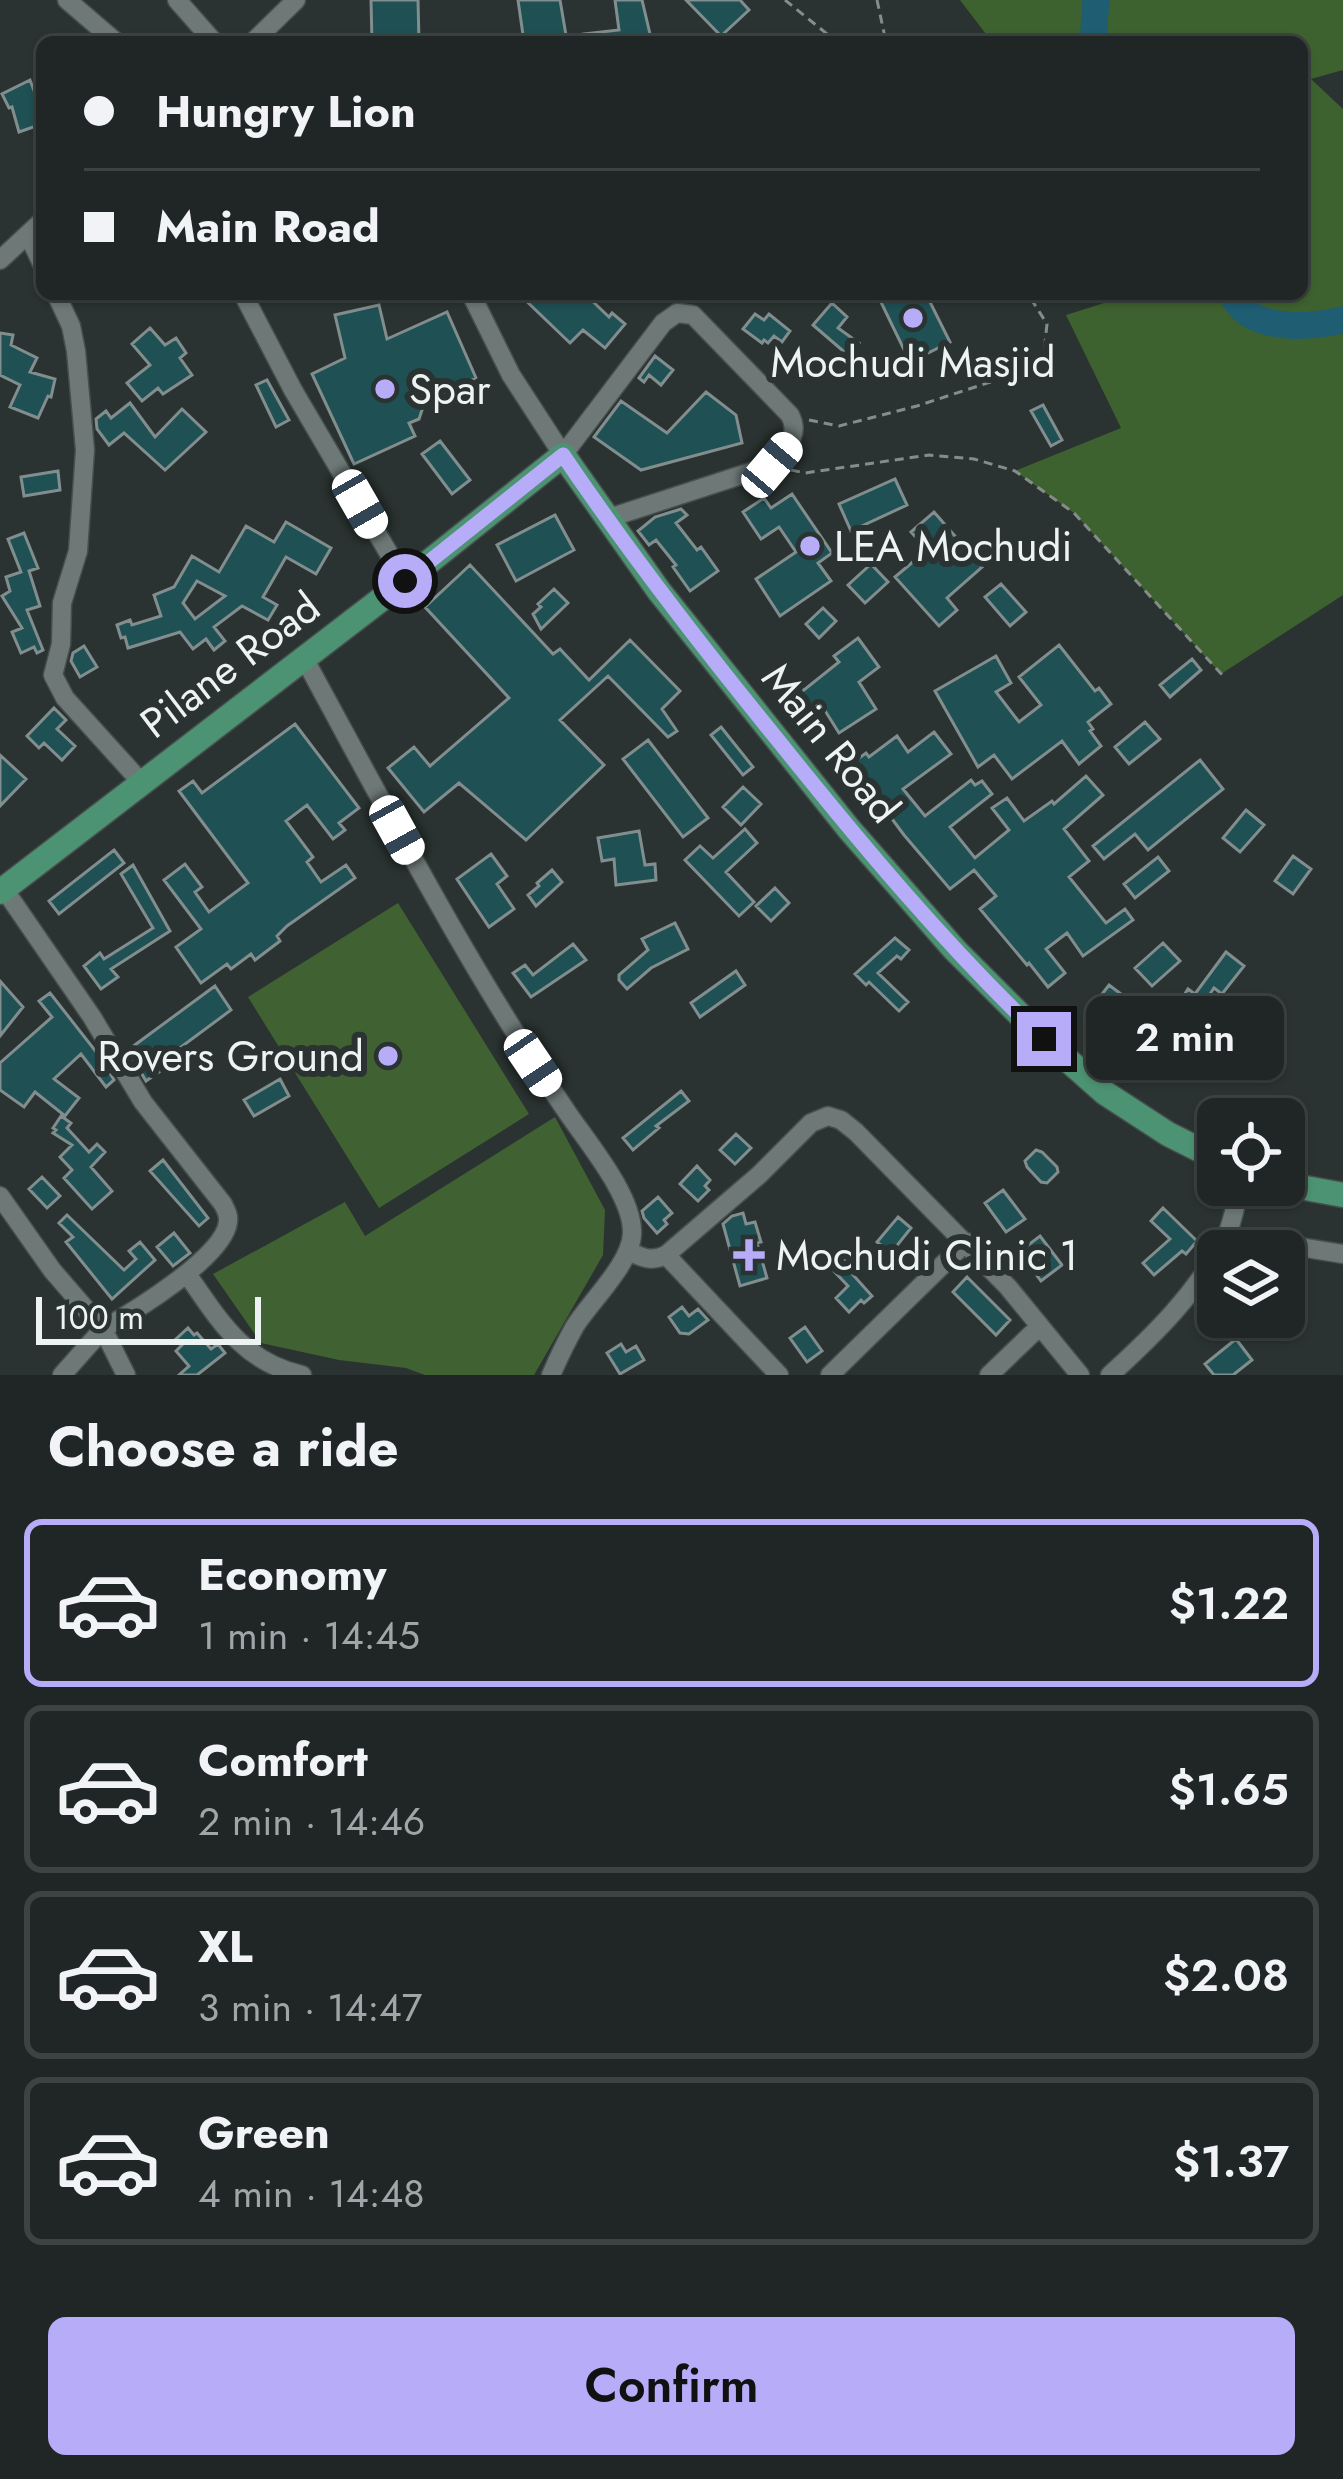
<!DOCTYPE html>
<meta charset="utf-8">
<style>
:root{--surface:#202625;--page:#2d3232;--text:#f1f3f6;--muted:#a2a5a7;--line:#3d4342;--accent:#b6acf8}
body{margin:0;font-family:Jost,sans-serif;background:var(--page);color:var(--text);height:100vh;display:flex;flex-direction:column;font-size:45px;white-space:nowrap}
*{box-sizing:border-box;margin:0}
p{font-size:39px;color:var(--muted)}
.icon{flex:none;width:66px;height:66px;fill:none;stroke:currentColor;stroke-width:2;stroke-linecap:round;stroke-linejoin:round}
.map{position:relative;height:1375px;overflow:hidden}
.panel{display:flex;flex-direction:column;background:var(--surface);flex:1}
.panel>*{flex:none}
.banner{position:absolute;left:36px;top:36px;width:1272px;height:264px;border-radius:18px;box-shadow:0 3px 9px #0004,0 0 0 3px var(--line);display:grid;align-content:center;height:264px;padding:0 48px;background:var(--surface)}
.fabs{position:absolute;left:1197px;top:1098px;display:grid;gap:24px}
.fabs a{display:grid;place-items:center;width:108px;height:108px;border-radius:18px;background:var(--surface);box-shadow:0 3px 9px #0004,0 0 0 3px var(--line);font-size:60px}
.scale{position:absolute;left:36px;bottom:30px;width:225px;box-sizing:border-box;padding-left:12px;border:6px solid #edf3f2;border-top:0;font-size:33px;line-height:42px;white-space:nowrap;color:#edf3f2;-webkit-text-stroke:9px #2a3331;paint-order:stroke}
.end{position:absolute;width:54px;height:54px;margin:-27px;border:15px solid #b6acf8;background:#111;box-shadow:0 0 0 6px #111}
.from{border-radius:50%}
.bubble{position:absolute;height:84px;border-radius:18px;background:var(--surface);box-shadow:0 3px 9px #0004,0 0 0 3px var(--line);font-size:39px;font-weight:600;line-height:84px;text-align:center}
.car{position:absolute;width:36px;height:72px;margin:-36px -18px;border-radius:15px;box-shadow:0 0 9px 3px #0007;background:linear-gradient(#fff 24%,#345 0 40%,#fff 0 76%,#345 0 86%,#fff 0)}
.banner b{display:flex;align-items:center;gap:42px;height:114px;font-size:45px}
.banner b+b{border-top:3px solid var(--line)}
.banner i{width:30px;height:30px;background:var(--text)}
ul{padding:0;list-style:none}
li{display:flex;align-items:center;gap:36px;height:168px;margin:0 24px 18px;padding:0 24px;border:6px solid var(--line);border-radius:18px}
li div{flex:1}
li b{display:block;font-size:45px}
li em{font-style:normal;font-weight:600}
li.current{border-color:var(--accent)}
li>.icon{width:108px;height:108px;stroke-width:1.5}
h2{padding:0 48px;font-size:54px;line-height:144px}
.action{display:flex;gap:24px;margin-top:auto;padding:24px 48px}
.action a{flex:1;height:138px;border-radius:18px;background:var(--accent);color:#111;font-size:48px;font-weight:600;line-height:138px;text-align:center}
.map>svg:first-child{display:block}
.green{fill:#406233}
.forest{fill:#3e622f}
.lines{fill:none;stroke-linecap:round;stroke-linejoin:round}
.river{stroke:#1f5d72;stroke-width:27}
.building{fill:#1e5054;stroke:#828d8e;stroke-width:3;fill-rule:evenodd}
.minor-casing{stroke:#474f4d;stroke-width:21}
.major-casing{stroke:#474f4d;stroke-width:27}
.path{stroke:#858d8b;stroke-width:3;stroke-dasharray:9 6;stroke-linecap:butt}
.minor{stroke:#6e7977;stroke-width:18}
.major{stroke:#4c9373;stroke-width:24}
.route{stroke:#b6acf8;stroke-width:15}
.poi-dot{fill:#b6acf8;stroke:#2a3331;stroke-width:4.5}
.labels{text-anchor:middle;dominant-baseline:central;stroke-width:12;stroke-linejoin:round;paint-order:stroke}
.poi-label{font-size:42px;fill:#edf3f2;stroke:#2a3331;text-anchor:start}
.street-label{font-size:42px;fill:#edf3f2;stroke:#2a3331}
</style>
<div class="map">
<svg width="1343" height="1375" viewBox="0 0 1343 1375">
<rect width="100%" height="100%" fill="#2a3331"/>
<path class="green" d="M398,903L529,1114L379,1208L248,997Z
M555,1117L605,1210L603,1255L534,1375H425L406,1368L339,1360L261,1343L213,1274L345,1202L365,1236Z"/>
<path class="forest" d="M960,0H1343V70L1311,79L1343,109V595L1221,674L1074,513L1015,471L1121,428L1066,315L1133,294H1302V42H992Z"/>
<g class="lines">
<path class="river" d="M1093,42L1096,0
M1232,294C1248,332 1309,328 1343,320"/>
</g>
<path class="building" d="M371,0H418L419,42H372Z
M518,0H560L567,41L524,42Z
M615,0H642L650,34L628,42H583V34L619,30Z
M686,0H740L749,10L721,36Z
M30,80L42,112V124L19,132L12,107L9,108L2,94Z
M519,294H585L609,317L612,313L625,324L605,348L583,330L570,343Z
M877,294H926L950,342L910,362Z
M832,303L847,317L838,328L859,343L849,356L813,325Z
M379,305L387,339L447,312L476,378L425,401L419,419L409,423L415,436L354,464L312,374L345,358L335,315Z
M755,314L764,320L769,314L790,331L782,342L774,336L768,343L764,340L762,343L743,329Z
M150,328L165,345L176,338L186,353L180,358L192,375L163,394L158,388L142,401L127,383L150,365L132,344Z
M0,333L13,335L11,345L37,358L30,372L55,379L51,397L48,396L38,418L10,407L20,385L0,375Z
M655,356L673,370L661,385L649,375L644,382L639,378Z
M267,380L289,420L276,427L256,385Z
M706,392L736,415L742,443L641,470L594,437L621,401L667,433Z
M130,403L155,437L182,409L206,432L165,470L124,433L109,445L97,429L96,419L106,411L111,418Z
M1043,405L1062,440L1051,446L1031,411Z
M440,441L470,480L452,494L422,454Z
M58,471L60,490L24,496L21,477Z
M895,479L907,505L851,531L839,504Z
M792,494L832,553L818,563L831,581L780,616L756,579L796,552L779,527L761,539L743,512L764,498L771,508Z
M681,509L687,515L676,523L697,550L701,547L718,571L690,591L673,567L676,565L656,540L649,545L638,531L655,517Z
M934,512L982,567L947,598L957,610L939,626L895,577L927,550L911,532Z
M555,515L574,550L516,581L497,545Z
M286,522L331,548L316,574L286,557L263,597L277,605L268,620L242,606L214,627L225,641L214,650L206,639L193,649L180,632L128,648L125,637L121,638L117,625L130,620L132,625L161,616L154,595L174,587L192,556L219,572L246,526L274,542ZM197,581L225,596L195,619L183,603Z
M24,533L38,568L29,571L40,606L27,610L43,650L37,653L34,647L21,653L12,632L22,628L2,596L10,591L6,577L21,572L8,539Z
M871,564L888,582L865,603L848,585Z
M470,565L553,654L560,649L589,680L630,640L680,691L662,709L677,731L668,737L608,676L560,720L604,765L526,840L459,783L424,812L388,768L414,747L430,766L509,698L425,607Z
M1001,584L1026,612L1010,626L985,597Z
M554,589L568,603L541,629L533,614L541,607L538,604Z
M823,608L836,621L819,638L806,624Z
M858,638L879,667L859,682L876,709L839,733L819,701L801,717L781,694L797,682L804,690L839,662L834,656Z
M1059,645L1095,691L1099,688L1111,704L1088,722L1093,729L1090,731L1101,746L1079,764L1062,741L1012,779L994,755L978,767L935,691L996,656L1011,683L996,692L1019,722L1041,705L1019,677Z
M84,646L97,667L80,677L71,661L73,653Z
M1192,659L1201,670L1170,697L1160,685Z
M54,708L66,720L57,729L75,746L62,760L44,743L39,748L27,736Z
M1145,722L1160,739L1129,764L1115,747Z
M295,724L359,808L339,823L345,830L333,839L307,805L286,821L313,857L307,862L321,882L346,865L355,878L287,926L277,936L280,941L255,960L251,954L231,969L227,964L201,983L176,947L201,929L164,880L185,864L202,887L195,892L209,912L248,883L179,791L193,781L202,793Z
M721,727L753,767L743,775L711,735Z
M934,732L951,754L903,789L925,816L971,780L975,785L982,781L992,794L950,827L975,858L1009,830L992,808L1007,798L1024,821L1052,801L1054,804L1086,776L1103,795L1064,829L1089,861L1069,877L1106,923L1125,909L1133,920L1083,956L1067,933L1046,949L1065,973L1048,987L1029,963L1027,965L980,909L996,896L974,870L950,889L904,835L851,764L866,753L869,757L897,736L908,752Z
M648,740L708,818L683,837L623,759Z
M0,755L26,779L0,806Z
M1200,760L1223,789L1148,850L1135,834L1104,859L1093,846Z
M743,787L761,804L741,825L723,807Z
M1246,810L1264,825L1240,852L1223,838Z
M745,829L757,843L726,872L754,902L739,916L685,860L700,846L713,858Z
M639,831L645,865L655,864L656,880L616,885L614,859L602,861L598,838Z
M114,850L124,863L59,914L49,901Z
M491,854L507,876L497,884L514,909L489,927L457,879Z
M1293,856L1311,869L1293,894L1275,881Z
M1158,857L1169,871L1135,898L1124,884Z
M133,865L170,931L111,969L118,977L101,989L84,966L100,953L104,959L153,928L121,874Z
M552,870L562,882L536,906L528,895L539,886L537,883Z
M775,888L789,903L771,921L756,906Z
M675,923L688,949L651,968L627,989L619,980V975L648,950L642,939Z
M895,938L909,950L901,959L897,956L878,973L908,1002L899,1011L869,982L866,985L855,974Z
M1163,943L1180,961L1152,986L1135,968Z
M573,944L586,960L531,997L513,973L525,965L533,975Z
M1226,952L1244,966L1222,994L1214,988L1194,1018L1177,1006L1188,989L1195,994Z
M736,971L745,985L700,1017L691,1003Z
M0,981L23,1007L0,1036Z
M1109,985L1137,1006L1124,1023L1096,1002Z
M215,986L231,1010L181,1047L186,1053L146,1081L128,1050Z
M50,993L101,1058L114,1080L106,1087L81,1054L54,1079L79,1098L65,1116L35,1092L24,1107L0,1090V1063L52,1017L39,1001Z
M1160,1027L1177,1038L1156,1070L1138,1058Z
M280,1079L289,1096L254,1116L244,1100Z
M681,1091L689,1101L656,1126L659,1128L633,1150L623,1138Z
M61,1116L71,1123L67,1128L89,1152L97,1144L105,1152L91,1167L112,1191L92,1209L64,1178L72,1170L60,1157L72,1145L53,1133L56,1130L53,1128Z
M736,1134L751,1148L735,1164L720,1150Z
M1036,1150L1042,1152L1057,1167L1058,1172L1047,1183L1041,1182L1027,1167L1025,1161Z
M163,1160L208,1218L199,1226L150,1171Z
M697,1166L710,1180L705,1186L709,1190L698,1201L680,1184Z
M42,1177L60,1196L47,1208L29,1189Z
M1003,1190L1025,1219L1006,1232L985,1203Z
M658,1197L672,1213L664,1220L667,1224L657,1233L644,1218L642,1211Z
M1163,1208L1197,1241L1186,1254L1182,1251L1154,1275L1143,1263L1170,1239L1151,1221Z
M743,1213L746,1224L755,1222L761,1242L757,1243L767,1278L740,1286L723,1224L732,1216Z
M67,1215L124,1270L136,1259L129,1251L140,1242L155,1260L112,1299L66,1242L73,1237L59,1223Z
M898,1217L911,1228L891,1253L877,1242Z
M174,1233L190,1253L173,1266L157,1247Z
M1040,1236L1062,1265L1041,1281L1019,1252Z
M840,1255L849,1264L846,1267L872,1296L864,1303L861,1300L849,1312L836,1298L848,1286L829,1266Z
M967,1277L1010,1320L996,1335L953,1292Z
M682,1307L689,1316L698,1309L708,1320L689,1334L680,1333L669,1317Z
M805,1327L822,1351L807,1362L790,1338Z
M188,1328L194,1335L197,1333L211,1349L218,1344L225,1353L197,1375H179L189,1366L176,1351L182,1345L176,1339Z
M1236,1339L1252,1360L1233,1375H1214L1205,1364Z
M621,1344L626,1352L636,1346L644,1360L620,1374L607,1353Z"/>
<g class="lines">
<defs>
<path id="minor" d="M67,0L116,42
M177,0L214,42
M253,42L296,0
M28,234L42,264
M0,260L42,221
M56,294L71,326L76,351L85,450L78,551L62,603L61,644L53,675L65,698L141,782
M243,294L293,390L405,581
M471,294L511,375L563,455L663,323L677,313L693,315L790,415C801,436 785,449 772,465L606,519
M304,658C388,812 469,969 569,1115C589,1144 634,1198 632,1234C631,1263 591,1301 575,1326C566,1342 558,1359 551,1375
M0,1196L52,1270L103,1329C133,1312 224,1257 228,1222C229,1214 226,1211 223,1204L143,1102L92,1017L4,889
M1227,1235L1343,1254
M628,1251C643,1258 651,1262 666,1255L759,1175L811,1123L828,1116L841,1120L856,1132L1008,1287L1080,1375
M666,1255L779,1375
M187,1274C219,1320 243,1362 302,1375
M62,1375L103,1329L126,1375
M830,1375L966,1242
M989,1375L1039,1327
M1110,1375C1154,1335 1197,1293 1225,1239C1233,1223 1236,1202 1240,1185"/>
<path id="major" d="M0,892L405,581L563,455L659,591L849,829L955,950L1044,1039L1105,1093L1168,1134L1218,1159
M1284,1184L1343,1195"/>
</defs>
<use href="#minor" class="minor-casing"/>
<use href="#major" class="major-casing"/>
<path class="path" d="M785,0L837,42
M877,0L886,42
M809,420L839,426L917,406L1018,373L1044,352L1047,324L1028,294
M791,470L805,473L929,455L974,459L1015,471L1074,513L1225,678"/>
<use href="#minor" class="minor"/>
<use href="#major" class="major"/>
</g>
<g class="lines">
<path class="route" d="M405,581L563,455C630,554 702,647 777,739C861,844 947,947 1044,1039"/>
</g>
<g class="poi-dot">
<circle cx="913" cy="318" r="12"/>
<circle cx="385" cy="389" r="12"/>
<circle cx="810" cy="546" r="12"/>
<circle cx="388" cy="1056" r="12"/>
<path d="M743 1237h12v12h12v12h-12v12h-12v-12h-12v-12h12z"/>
</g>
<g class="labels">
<g class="poi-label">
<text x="913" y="362" text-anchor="middle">Mochudi Masjid</text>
<text x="409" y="389">Spar</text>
<text x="834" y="546">LEA Mochudi</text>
<text x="364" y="1056" text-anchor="end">Rovers Ground</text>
<text x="776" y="1255">Mochudi Clinic 1</text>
</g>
<g class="street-label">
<text transform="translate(230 665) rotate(-37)">Pilane Road</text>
<text transform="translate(831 743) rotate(51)">Main Road</text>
</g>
</g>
</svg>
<div class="fabs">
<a><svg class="icon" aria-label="locate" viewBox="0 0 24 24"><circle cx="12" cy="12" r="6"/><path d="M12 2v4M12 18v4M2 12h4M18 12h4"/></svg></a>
<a><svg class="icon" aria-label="layers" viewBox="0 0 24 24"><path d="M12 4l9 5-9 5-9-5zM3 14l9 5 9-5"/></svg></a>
</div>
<div class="scale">100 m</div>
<i class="end from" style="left:405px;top:581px"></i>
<i class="end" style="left:1044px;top:1039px"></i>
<div class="bubble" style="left:1086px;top:996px;width:198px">2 min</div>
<i class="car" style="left:772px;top:465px;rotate:40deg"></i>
<i class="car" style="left:360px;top:504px;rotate:150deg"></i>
<i class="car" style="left:397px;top:830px;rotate:151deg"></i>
<i class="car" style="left:533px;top:1063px;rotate:146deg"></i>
<div class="banner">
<b><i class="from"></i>Hungry Lion</b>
<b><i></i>Main Road</b>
</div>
</div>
<section class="panel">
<h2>Choose a ride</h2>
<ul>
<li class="current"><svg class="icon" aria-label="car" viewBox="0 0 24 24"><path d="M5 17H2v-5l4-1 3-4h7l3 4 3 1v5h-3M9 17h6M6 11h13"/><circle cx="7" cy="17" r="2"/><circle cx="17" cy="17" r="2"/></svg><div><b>Economy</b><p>1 min · 14:45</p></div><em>$1.22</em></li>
<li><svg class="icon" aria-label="car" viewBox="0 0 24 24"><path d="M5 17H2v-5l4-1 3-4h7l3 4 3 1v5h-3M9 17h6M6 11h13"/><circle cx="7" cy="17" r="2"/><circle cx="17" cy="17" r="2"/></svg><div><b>Comfort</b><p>2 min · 14:46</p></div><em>$1.65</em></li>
<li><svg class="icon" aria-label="car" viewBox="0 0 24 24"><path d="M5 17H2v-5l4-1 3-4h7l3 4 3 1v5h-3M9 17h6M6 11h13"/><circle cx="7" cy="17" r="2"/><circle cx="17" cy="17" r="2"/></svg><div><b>XL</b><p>3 min · 14:47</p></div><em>$2.08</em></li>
<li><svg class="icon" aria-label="car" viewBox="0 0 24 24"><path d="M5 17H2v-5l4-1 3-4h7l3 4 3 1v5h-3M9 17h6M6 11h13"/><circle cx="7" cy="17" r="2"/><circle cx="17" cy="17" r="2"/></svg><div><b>Green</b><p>4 min · 14:48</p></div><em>$1.37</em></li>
</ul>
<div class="action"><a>Confirm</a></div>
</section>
